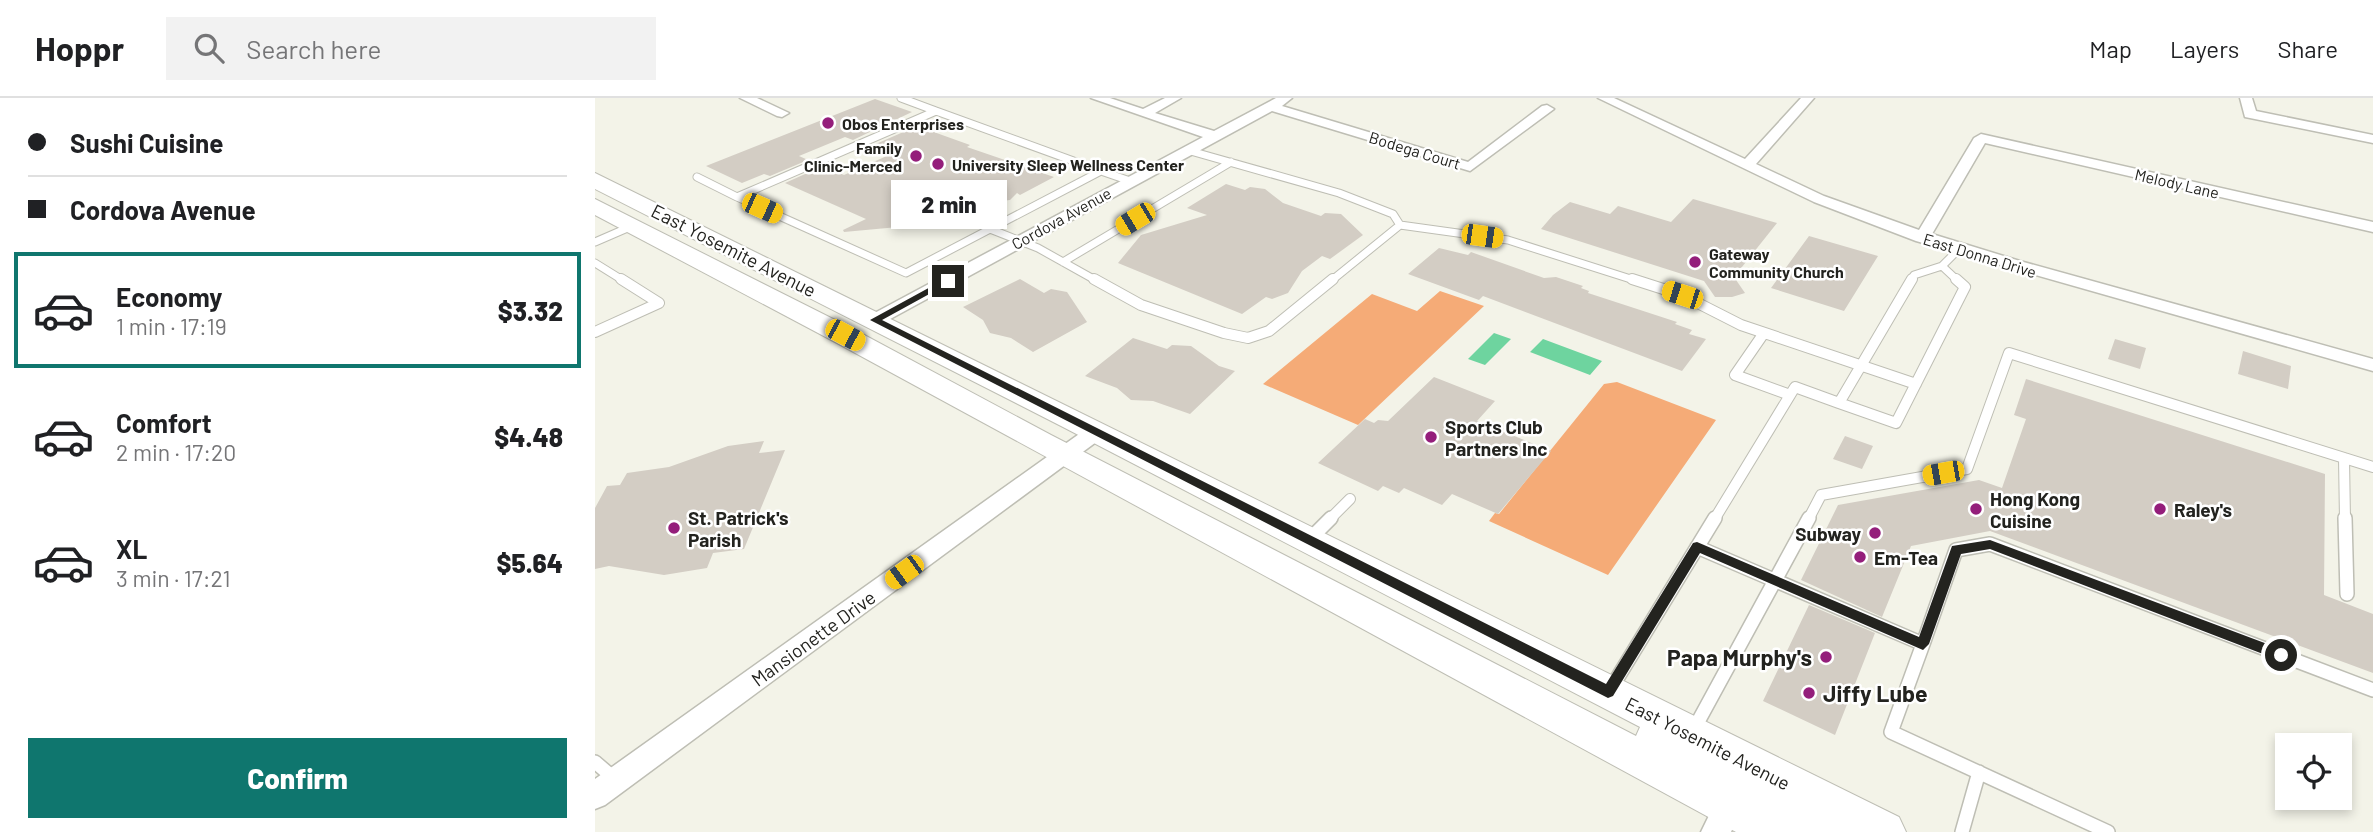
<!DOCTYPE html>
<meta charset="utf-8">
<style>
:root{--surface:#fff;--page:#f2f2f2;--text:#202124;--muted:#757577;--line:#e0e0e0;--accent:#0f766e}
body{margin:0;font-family:Barlow,sans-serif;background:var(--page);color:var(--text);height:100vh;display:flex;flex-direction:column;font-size:26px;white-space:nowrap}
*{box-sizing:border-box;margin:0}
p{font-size:23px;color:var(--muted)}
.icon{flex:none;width:38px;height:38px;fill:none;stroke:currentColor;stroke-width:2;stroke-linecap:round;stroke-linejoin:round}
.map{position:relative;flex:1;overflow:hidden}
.side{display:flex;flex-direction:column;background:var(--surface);width:595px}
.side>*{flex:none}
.hud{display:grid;align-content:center;height:154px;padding:0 28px;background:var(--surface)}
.controls{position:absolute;left:1680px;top:635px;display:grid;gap:14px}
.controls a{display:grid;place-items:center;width:77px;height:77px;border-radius:0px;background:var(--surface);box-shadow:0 4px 10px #0003;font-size:35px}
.end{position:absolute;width:32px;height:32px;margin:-16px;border:9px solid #23231f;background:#fff;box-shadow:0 0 0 4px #fff}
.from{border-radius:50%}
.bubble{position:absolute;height:49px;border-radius:0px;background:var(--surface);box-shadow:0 4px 10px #0003;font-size:23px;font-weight:800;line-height:49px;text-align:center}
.car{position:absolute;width:21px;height:42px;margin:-21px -10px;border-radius:9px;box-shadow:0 0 5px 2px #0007;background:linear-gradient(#f5c518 24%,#345 0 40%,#f5c518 0 76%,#345 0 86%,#f5c518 0)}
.hud b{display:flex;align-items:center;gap:24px;height:66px;font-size:26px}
.hud b+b{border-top:2px solid var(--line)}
.hud i{width:18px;height:18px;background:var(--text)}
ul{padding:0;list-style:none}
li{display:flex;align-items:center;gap:21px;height:116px;margin:0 14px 10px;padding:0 14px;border:4px solid transparent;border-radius:0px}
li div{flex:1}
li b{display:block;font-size:26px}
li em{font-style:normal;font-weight:800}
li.on{border-color:var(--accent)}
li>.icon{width:63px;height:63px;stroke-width:1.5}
.primary-button{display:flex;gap:14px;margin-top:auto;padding:14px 28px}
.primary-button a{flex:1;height:80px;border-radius:0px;background:var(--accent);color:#fff;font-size:28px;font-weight:800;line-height:80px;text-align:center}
header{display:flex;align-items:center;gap:42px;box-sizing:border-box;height:98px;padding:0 35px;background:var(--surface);border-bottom:2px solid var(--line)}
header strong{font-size:33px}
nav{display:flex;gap:38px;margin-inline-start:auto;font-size:24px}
.search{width:490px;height:63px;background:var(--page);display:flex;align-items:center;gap:18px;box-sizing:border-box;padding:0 24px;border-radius:0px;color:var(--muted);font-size:26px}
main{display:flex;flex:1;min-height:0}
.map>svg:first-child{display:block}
.green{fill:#f5ab77}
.water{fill:#6ed49f}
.building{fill:#d3cdc4}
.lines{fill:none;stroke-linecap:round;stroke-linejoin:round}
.lane-far2-casing{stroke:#bebeb4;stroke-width:9}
.lane-far1-casing{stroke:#bebeb4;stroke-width:12}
.lane-casing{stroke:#bebeb4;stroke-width:16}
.street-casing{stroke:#bebeb4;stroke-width:3}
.secondary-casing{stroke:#bebeb4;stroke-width:2}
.lane-far2{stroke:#fff;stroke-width:7}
.lane-far1{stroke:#fff;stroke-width:10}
.lane{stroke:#fff;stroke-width:13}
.street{fill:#fff;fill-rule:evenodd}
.secondary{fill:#fff;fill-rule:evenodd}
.route{fill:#23231f}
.poi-dot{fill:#941e7b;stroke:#fff;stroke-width:2.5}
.labels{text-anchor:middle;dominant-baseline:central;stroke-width:5;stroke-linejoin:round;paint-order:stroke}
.far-poi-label{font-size:16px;font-weight:bold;fill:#23231f;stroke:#fff;text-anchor:start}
.far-street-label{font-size:16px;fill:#23231f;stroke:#fff}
.street-label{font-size:19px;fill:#23231f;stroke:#fff}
.poi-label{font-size:19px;font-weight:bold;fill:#23231f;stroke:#fff;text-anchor:start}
.near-poi-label{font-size:23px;font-weight:bold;fill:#23231f;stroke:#fff;text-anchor:end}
</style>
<header>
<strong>Hoppr</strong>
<div class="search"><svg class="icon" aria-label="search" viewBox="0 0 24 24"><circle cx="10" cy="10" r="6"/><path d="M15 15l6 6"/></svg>Search here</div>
<nav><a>Map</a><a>Layers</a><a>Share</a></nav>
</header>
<main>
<section class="side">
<div class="hud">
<b><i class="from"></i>Sushi Cuisine</b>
<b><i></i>Cordova Avenue</b>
</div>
<ul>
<li class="on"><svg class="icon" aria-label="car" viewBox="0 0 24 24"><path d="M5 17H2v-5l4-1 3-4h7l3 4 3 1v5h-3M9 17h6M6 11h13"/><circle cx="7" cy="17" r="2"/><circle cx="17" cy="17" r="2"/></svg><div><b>Economy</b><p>1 min · 17:19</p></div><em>$3.32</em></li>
<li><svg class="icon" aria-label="car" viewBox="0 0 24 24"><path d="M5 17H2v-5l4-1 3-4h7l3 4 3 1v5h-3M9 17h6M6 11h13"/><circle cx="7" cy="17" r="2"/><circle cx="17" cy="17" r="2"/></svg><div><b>Comfort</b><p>2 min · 17:20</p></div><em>$4.48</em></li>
<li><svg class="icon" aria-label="car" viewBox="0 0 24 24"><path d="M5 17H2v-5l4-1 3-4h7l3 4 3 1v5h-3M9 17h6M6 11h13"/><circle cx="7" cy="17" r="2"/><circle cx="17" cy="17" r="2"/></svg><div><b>XL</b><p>3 min · 17:21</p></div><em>$5.64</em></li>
</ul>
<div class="primary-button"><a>Confirm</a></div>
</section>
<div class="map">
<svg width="1778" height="734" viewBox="0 0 1778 734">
<rect width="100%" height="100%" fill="#f3f3e8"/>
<path class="green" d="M845,193L889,208L763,327L668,286L777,196L822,213Z
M1022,284L1121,322L1013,477L894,423L900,415L904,416L1009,286Z"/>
<path class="water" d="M899,235L916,241L890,267L873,261Z
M948,241L1007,263L995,277L935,254Z"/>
<path class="building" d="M280,1L317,14L258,42L250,39L204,58L213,62L175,78L169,76L147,85L111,68Z
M322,28L375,47L372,49L459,79L425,97L422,95L415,102L329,112L357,124L249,134L248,132L271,121L190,85L228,68L249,77L294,57L274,49Z
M631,86L650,92L655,89L670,91L688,105L726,118L730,115L746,116L768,137L735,161L727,158L707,173L693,195L677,201L671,199L647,216L523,165L546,137L612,117L592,110Z
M1098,101L1182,125L1139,179L1150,195L1137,199H1120L1109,183L946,131L958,117L975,104L1015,116L1023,108L1076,124Z
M1214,138L1283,158L1249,213L1176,190Z
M844,150L873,157L876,154L949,180L961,179L988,188L986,190L994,193L993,195L1082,224L1080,226L1097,232L1094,236L1111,241L1087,273L888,198L884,202L813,176Z
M425,181L449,195L456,191L472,194L492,224L438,254L416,240L395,235L388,222L368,209Z
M538,240L572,251L577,247L596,248L624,268L640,273L595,316L558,303L536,302L522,290L490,278Z
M1520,241L1551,250L1545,271L1513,261Z
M1648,253L1696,268L1693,291L1643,276Z
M839,279L900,303L882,323L956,353L903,416L857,396L847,407L809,390L804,395L788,388L783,393L723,365L770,321L779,325L783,322L793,323Z
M1431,281L1730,376L1729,497L1778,516V575L1395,433L1316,448L1287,519L1206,482L1243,407L1384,382L1407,390L1431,321L1419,317Z
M1250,338L1278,348L1267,371L1238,361Z
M169,343L164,355L190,352L149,451L118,455L112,470L69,477L14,468L0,471V410L12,388L25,387L32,375L74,369L133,348Z
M1214,507L1280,535L1240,637L1168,603Z"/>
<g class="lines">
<defs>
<path id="lane-far2" d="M306,0L341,13
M341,13L506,73L311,175L142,99Z
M592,52L744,95L798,116L805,127L736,183
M506,73L535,83
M102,79L142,99
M805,127L913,142L1042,183
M395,131L443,150L502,183
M0,144L37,128
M468,164L636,64
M0,165L29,183
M1347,168L1363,183
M1347,168L1364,151
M1316,183L1319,177L1347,168"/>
<path id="lane-far1" d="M499,181L546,207L629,235L653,240L674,233L738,181
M1037,181L1087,197L1146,227L1321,286
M1317,181L1244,305L1301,325L1370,189L1361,181
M0,234L64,205L26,181
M1169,235L1140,277L1195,297
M1749,360L1750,422
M734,422L755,401
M1119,422L1200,289L1244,305
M1213,422L1226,397L1372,371L1414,255L1778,369"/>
<path id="lane" d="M1750,420L1752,496
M715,441L736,420
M1102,449L1328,546L1296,634L1513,734
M1328,546L1361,452L1395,446L1778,592
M1015,592L1120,420
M1098,633L1214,420
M0,664L21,682
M1367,734L1384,674"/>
<path id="street" d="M145,0H162L194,15L187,19L182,18Z
M496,0H515L548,11L570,0H586L560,15L619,33L681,0H697L687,8L873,64L947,8L952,7L959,11L875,73L677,13L286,226H274L271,222L274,218L608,39Z
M1003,0H1019L1150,61L1206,0H1219L1161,66L1229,98L1324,132L1379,40L1386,36L1778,124V134L1390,45L1337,136L1425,163L1778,261V273L1321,143L1219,104Z
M1645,0H1657L1661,13L1778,37V45L1650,19Z
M501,327L508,329L511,334L508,339L10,707L0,711V681L494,329Z
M1134,694L1144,697L1148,707L1136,734H1106L1124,697Z"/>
<path id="secondary" d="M0,75L1304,719L1311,734H1141L240,244L0,117V101L260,232L456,337L1041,638L1045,629L468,329L0,91Z"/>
</defs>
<use href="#lane-far2" class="lane-far2-casing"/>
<use href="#lane-far1" class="lane-far1-casing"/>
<use href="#lane" class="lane-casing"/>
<use href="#street" class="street-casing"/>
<use href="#secondary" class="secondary-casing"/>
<use href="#lane-far2" class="lane-far2"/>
<use href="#lane-far1" class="lane-far1"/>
<use href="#lane" class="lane"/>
<use href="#street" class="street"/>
<use href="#secondary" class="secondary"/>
</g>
<path class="route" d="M350,181L358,183L287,222L1011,586L1098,445L1102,444L1324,539L1357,448L1395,442L1691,553L1693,557L1686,563L1681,561L1395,451L1366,456L1334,546L1328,552L1105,455L1018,598L1013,600L275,222Z"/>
<g class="poi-dot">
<circle cx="233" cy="25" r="7"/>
<circle cx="321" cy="58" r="7"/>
<circle cx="343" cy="66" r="7"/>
<circle cx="1100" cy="164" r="7"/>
<circle cx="836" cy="339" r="7"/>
<circle cx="1381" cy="411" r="7"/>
<circle cx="1565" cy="411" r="7"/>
<circle cx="79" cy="430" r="7"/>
<circle cx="1280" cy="435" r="7"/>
<circle cx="1265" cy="459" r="7"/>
<circle cx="1231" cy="559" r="7"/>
<circle cx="1214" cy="595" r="7"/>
</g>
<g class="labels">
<g class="far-poi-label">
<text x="247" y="25">Obos Enterprises</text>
<text x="307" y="49" text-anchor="end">Family<tspan x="307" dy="18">Clinic-Merced</tspan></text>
<text x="357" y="66">University Sleep Wellness Center</text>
<text x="1114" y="155">Gateway<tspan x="1114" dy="18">Community Church</tspan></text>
</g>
<g class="far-street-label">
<text transform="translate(820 52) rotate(17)">Bodega Court</text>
<text transform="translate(1582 85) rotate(13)">Melody Lane</text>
<text transform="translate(466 120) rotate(-29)">Cordova Avenue</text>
<text transform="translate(1385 157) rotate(17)">East Donna Drive</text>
</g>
<g class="street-label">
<text transform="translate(139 152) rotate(27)">East Yosemite Avenue</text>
<text transform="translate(218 540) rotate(-36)">Mansionette Drive</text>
<text transform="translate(1113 645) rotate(27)">East Yosemite Avenue</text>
</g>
<g class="poi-label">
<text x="850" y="328">Sports Club<tspan x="850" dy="22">Partners Inc</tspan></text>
<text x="1395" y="400">Hong Kong<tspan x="1395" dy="22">Cuisine</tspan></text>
<text x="1579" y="411">Raley's</text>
<text x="93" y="419">St. Patrick's<tspan x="93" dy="22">Parish</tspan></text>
<text x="1266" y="435" text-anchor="end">Subway</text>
<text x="1279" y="459">Em-Tea</text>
</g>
<g class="near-poi-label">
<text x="1217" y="559">Papa Murphy's</text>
<text x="1228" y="595" text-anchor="start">Jiffy Lube</text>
</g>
</g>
</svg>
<div class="controls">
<a><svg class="icon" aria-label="locate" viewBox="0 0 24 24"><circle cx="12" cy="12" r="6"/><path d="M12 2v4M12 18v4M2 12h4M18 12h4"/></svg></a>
</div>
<i class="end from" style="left:1686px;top:557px"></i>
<i class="end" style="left:353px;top:183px"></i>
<div class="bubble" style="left:296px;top:82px;width:116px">2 min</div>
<i class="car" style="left:167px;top:110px;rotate:114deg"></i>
<i class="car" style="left:540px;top:121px;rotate:239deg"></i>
<i class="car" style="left:887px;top:138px;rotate:98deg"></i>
<i class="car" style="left:1087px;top:197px;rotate:288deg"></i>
<i class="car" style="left:250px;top:237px;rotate:118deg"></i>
<i class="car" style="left:1348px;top:375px;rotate:260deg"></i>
<i class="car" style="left:309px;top:474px;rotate:234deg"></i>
</div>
</main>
